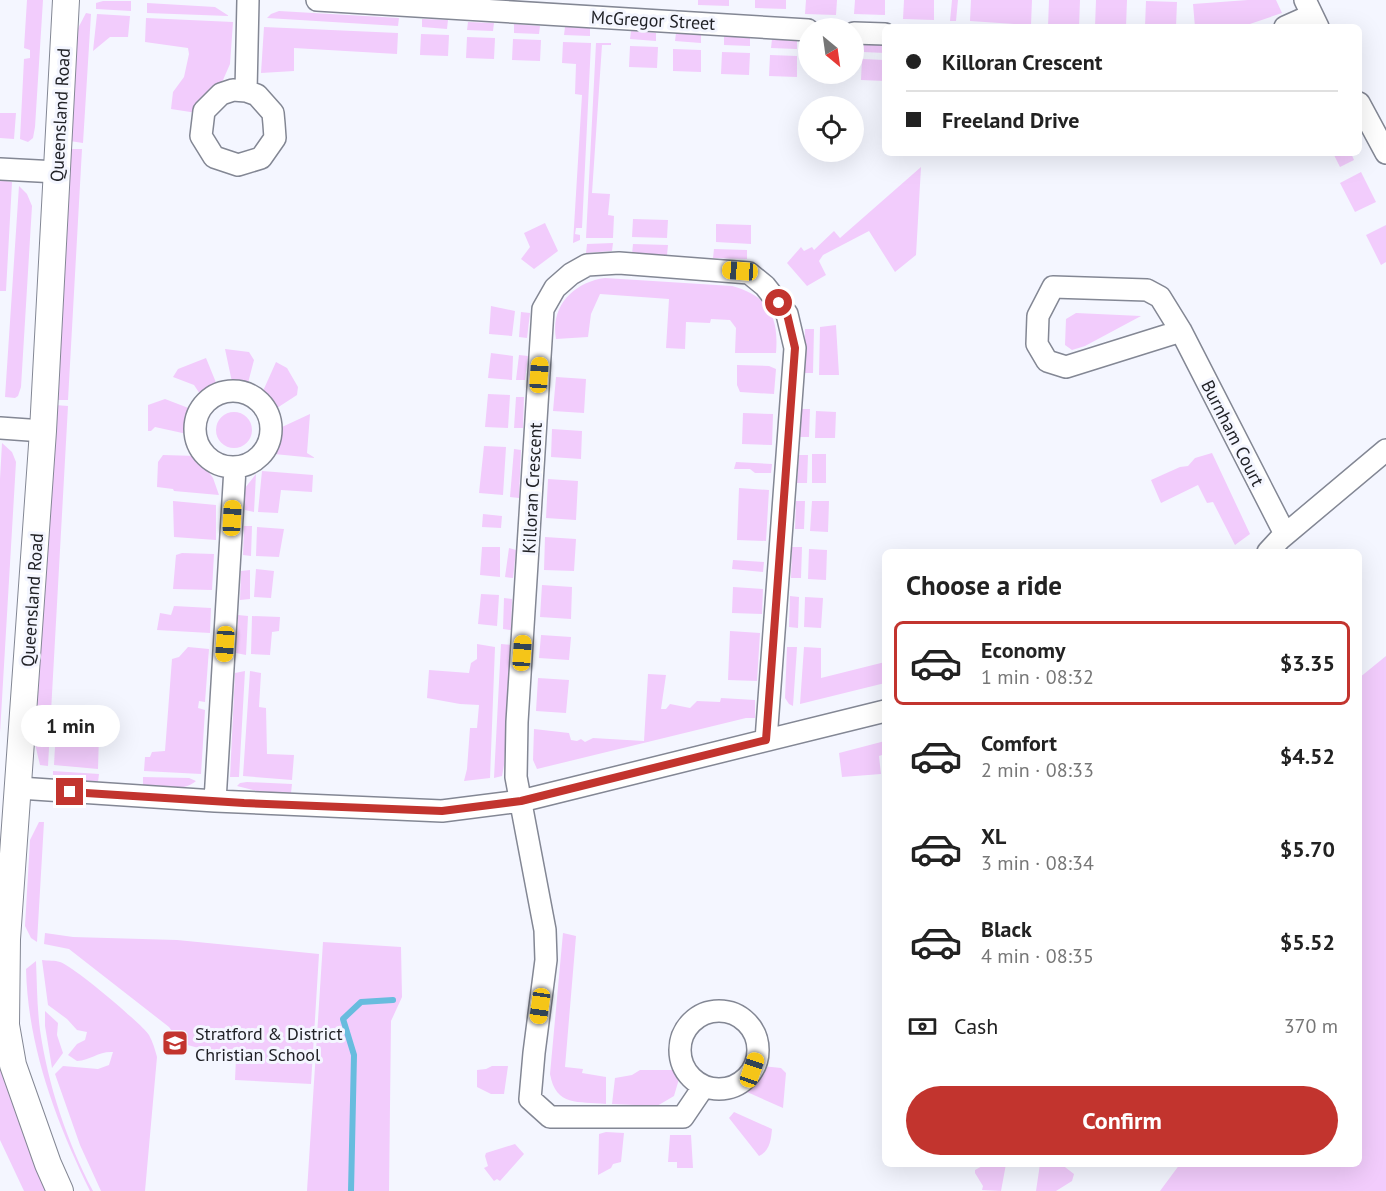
<!DOCTYPE html>
<meta charset="utf-8">
<style>
:root{--surface:#fff;--page:#f6f6f6;--text:#222;--muted:#767676;--line:#e0e0e0;--accent:#c2342e}
body{margin:0;font-family:"PT Sans",sans-serif;background:var(--page);color:var(--text);height:100vh;display:flex;flex-direction:column;font-size:22px;white-space:nowrap}
*{box-sizing:border-box;margin:0}
p{font-size:20px;color:var(--muted)}
.icon{flex:none;width:33px;height:33px;fill:none;stroke:currentColor;stroke-width:2;stroke-linecap:round;stroke-linejoin:round}
.map{position:relative;flex:1;overflow:hidden}
.details{position:absolute;left:882px;top:549px;width:480px;height:618px;display:flex;flex-direction:column;background:var(--surface);border-radius:9px;box-shadow:0 6px 24px #0002}
.details>*{flex:none}
.hud{position:absolute;left:882px;top:24px;width:480px;height:132px;border-radius:9px;box-shadow:0 6px 24px #0002;display:grid;align-content:center;height:132px;padding:0 24px;background:var(--surface)}
.needle{width:39px;rotate:151deg}
.tools{position:absolute;left:798px;top:18px;display:grid;gap:12px}
.tools a{display:grid;place-items:center;width:66px;height:66px;border-radius:50%;background:var(--surface);box-shadow:0 6px 24px #0002;font-size:30px}
.end{position:absolute;width:27px;height:27px;margin:-14px;border:8px solid #c2342e;background:#fff;box-shadow:0 0 0 3px #fff}
.from{border-radius:50%}
.bubble{position:absolute;height:42px;border-radius:21px;background:var(--surface);box-shadow:0 6px 24px #0002;font-size:20px;font-weight:700;line-height:42px;text-align:center}
.car{position:absolute;width:18px;height:36px;margin:-18px -9px;border-radius:8px;box-shadow:0 0 4px 2px #0007;background:linear-gradient(#f5c518 24%,#345 0 40%,#f5c518 0 76%,#345 0 86%,#f5c518 0)}
.hud b{display:flex;align-items:center;gap:21px;height:57px;font-size:22px}
.hud b+b{border-top:2px solid var(--line)}
.hud i{width:15px;height:15px;background:var(--text)}
ul{padding:0;list-style:none}
li{display:flex;align-items:center;gap:18px;height:84px;margin:0 12px 9px;padding:0 12px;border:3px solid transparent;border-radius:9px}
li div{flex:1}
li b{display:block;font-size:22px}
li em{font-style:normal;font-weight:700}
li.on{border-color:var(--accent)}
li>.icon{width:54px;height:54px;stroke-width:1.5}
h2{padding:0 24px;font-size:27px;line-height:72px}
.pay{display:flex;align-items:center;gap:15px;height:66px;padding:0 24px;font-size:22px}
.pay p{margin-inline-start:auto}
.cta{display:flex;gap:12px;margin-top:auto;padding:12px 24px}
.cta a{flex:1;height:69px;border-radius:36px;background:var(--accent);color:#fff;font-size:24px;font-weight:700;line-height:69px;text-align:center}
.map>svg:first-child{display:block}
.green{fill:#f2ccfc}
.lines{fill:none;stroke-linecap:round;stroke-linejoin:round}
.stream{stroke:#68bcde;stroke-width:6}
.minor-casing{stroke:#838794;stroke-width:24}
.tertiary-casing{stroke:#838794;stroke-width:28}
.minor{stroke:#fff;stroke-width:21}
.tertiary{stroke:#fff;stroke-width:26}
.route{stroke:#c2342e;stroke-width:8}
.labels{text-anchor:middle;dominant-baseline:central;stroke-width:6;stroke-linejoin:round;paint-order:stroke}
.street-label{font-size:18px;fill:#212227;stroke:#f4f6ff}
.poi-label{font-size:18px;fill:#212227;stroke:#f4f6ff;text-anchor:start}
</style>
<div class="map">
<svg width="1386" height="1191" viewBox="0 0 1386 1191">
<rect width="100%" height="100%" fill="#f4f6ff"/>
<path class="green" d="M27,0H43L35,127L33,138L28,142L20,139L24,59L30,58V50L24,48Z
M698,0H729V6L698,5Z
M755,0H786V9L755,8Z
M806,0H837L836,15L805,14Z
M855,0H885V15L854,14Z
M904,0H934V20L903,19Z
M952,0H958L956,21H950Z
M971,0H1032L1031,25L970,21Z
M1049,0H1080L1079,27H1048Z
M1096,0H1127L1126,27H1095Z
M1248,0H1276L1282,13L1241,27H1195L1193,4Z
M103,1H131V11L96,9V3Z
M1146,1L1177,2L1176,27H1145Z
M147,3L215,7L229,16L147,13Z
M279,11L399,18L398,26L267,18L271,14Z
M86,13L91,14L83,143L70,141L76,32Z
M97,14L130,16L128,37H110L93,51Z
M146,18L233,22L230,64L223,80L207,97L197,113L171,109L173,92L184,77L189,54L188,48L145,42Z
M422,19L448,20L447,29L422,27Z
M468,22L494,23L493,31L467,30Z
M514,24L540,26L539,34L514,33Z
M264,27L398,33L397,54L294,48V71L261,73Z
M565,27L590,28V36L564,35Z
M631,31L656,33V41L630,39Z
M676,33L701,35V43L675,41Z
M421,34L449,35L448,56L420,55Z
M724,36L750,38V46L724,45Z
M467,37L495,38L494,59L466,58Z
M513,39L541,40L540,61L512,60Z
M772,39L797,41V49L771,48Z
M563,42L591,43L582,228H576L575,234L580,235V240L573,243L582,95L575,94L576,64L562,63Z
M596,43H611V45H602L592,193L610,194L608,215L614,216L613,238H586Z
M864,44L885,45V53L863,52Z
M630,46L658,47L657,68L629,67Z
M673,49L701,50V72L673,71Z
M722,52L750,53L749,75L721,74Z
M770,55L797,56V77L769,76Z
M862,59L885,60V81L861,80Z
M816,74H844V79L816,78Z
M0,113H16L14,139L0,138Z
M69,149H82L68,400H58L55,398Z
M1333,153H1351L1354,160L1340,167Z
M921,167L916,255L895,272L869,231L823,255L819,261L826,275L807,286L787,263L801,247L804,251L812,247L814,250L834,231L840,238Z
M1361,172L1376,202L1355,212L1340,183Z
M0,180L12,182L6,291H0Z
M19,186L27,194L32,206L21,387L18,396L15,398L5,397Z
M633,219L668,220L667,238L632,237Z
M545,223L558,251L534,269L521,259L530,247L524,233Z
M716,224L751,225V244L716,242Z
M1386,225V262L1381,265L1366,235Z
M613,243L612,251L586,253L587,244Z
M633,244L668,245L667,255L632,254Z
M714,249L747,250V259L713,258Z
M605,278L732,286C769,296 779,317 776,353H735L736,328L730,320L711,319L710,323L686,322L685,349L666,348L669,299L600,294L591,314L588,337L556,339C550,306 574,282 605,278Z
M491,306L515,311L512,336L489,334Z
M521,312L530,313L527,338L519,337Z
M1076,313L1141,316L1085,346L1072,350L1065,345L1066,319Z
M836,325L839,375H819L820,327Z
M805,329H814L813,373H804Z
M225,349L249,352L254,360L248,383L232,382Z
M491,353L513,356L512,380L488,378Z
M519,355L528,356L525,380H516Z
M206,358L217,385L200,394L194,385L173,377L178,369Z
M276,362L287,368L298,387L297,395L277,408L272,399L263,391Z
M737,365L769,366L776,369L774,394L740,392L737,385Z
M556,377L586,379L584,413L553,411Z
M488,394L510,395L508,428L485,427Z
M516,397H524L523,428H514Z
M165,399L191,409L186,427L187,434L155,427L151,431H148V405Z
M55,405L68,406L48,766L40,765L35,744Z
M801,409H810L809,437H800Z
M816,411L836,412L835,438H815Z
M216 430a18 18 0 1 1 36 0a18 18 0 1 1-36 0Z
M743,413L773,414L772,445L742,444Z
M310,414L307,453L315,458L274,454L282,437V427Z
M552,429L582,431L581,459L551,457Z
M2,443L12,452L16,462L0,733V479Z
M484,446L506,447L503,495L479,493Z
M514,449L521,450L519,498L510,497Z
M1212,453L1250,534L1235,545L1213,502L1207,503L1198,485L1161,503L1151,480L1180,467L1188,466L1195,458Z
M812,454H826V483H812Z
M163,455L197,456L213,478L219,495L174,491L173,489L157,487L158,462Z
M799,455H808L807,483H797Z
M736,462L772,464L771,473H755L750,469H734Z
M262,471L313,475L312,492L281,490L278,513L258,512Z
M256,474L254,512L245,510V488Z
M548,479L578,481L576,520L546,518Z
M739,488L769,490L766,541L737,540Z
M173,501L216,505V540L174,537Z
M796,501H805L804,529H795Z
M812,501H829L828,532L810,531Z
M483,514L502,516L501,528L482,527Z
M244,526H252L251,556L243,555Z
M257,527L284,529L279,557L256,556Z
M545,537L576,539L574,571L544,570Z
M482,547H500V577L480,575Z
M792,547H802L801,578H791Z
M509,548L516,550L513,578L505,577Z
M809,549L827,550L826,580L808,579Z
M182,553L214,554L212,590L173,589L176,555Z
M733,560L764,562L763,572L732,569Z
M256,569L274,571L271,598L254,597Z
M250,570V599L240,600L241,571Z
M542,585L572,587L571,619L540,617Z
M733,587L763,589L762,614L732,613Z
M481,594L499,595L497,626L478,624Z
M790,596L799,597L798,628L789,627Z
M805,597L823,598L821,628L804,627Z
M504,598L512,599L511,630L503,629Z
M174,606L211,608L210,633L157,630L160,613L171,615Z
M238,615L248,616L246,655L236,653Z
M252,616L280,617L279,631L272,632L270,655L251,654Z
M730,631L760,633L757,681L728,680Z
M541,635L571,637L569,660L539,658Z
M477,644L495,647L490,778L464,781L467,769L470,728H477L479,705L460,704L427,698L429,670L469,673L471,663L477,659Z
M501,644L512,645L504,765L502,776L494,778Z
M188,647L209,649L205,702L199,701L198,708L205,710L201,774L144,771L145,757H150L152,752L165,751L172,659L179,657Z
M787,647H797L793,706L789,704L785,698Z
M804,647L821,648V678L885,662V683L800,704Z
M1386,656V1191H1160L1180,1164H1359V678Z
M245,671L239,777H230L235,673Z
M250,671L261,673L259,707L266,708L267,754L294,755L292,780L243,776Z
M648,674L666,675L661,709H666L670,704L690,708L697,701L720,702L721,698L755,700V718H746L537,769L533,760L534,729L569,733L571,740L577,741L581,739L585,742L593,738L644,741Z
M538,678L569,680L566,713L536,711Z
M57,709L80,710L79,734L99,736L98,769L54,765Z
M885,741V754L879,756L881,774L842,777L839,753Z
M53,771L99,774L98,782L72,780L53,776Z
M143,777L189,778L196,781C183,793 159,786 143,785Z
M247,782L292,784L291,793L261,792L237,786L240,783Z
M39,822H44L37,942L31,938L25,926L30,840Z
M45,933L73,937L177,940L319,954L311,1084L235,1080L236,1058L180,1043L169,1027L69,949L44,944Z
M563,933L576,936L565,1067L583,1069L582,1073L606,1077V1104C578,1101 556,1107 550,1074Z
M323,942L401,947L402,997L391,1021L389,1191H307Z
M42,960C48,961 55,960 60,962C72,965 143,1025 149,1035C153,1042 155,1050 157,1057L145,1191H101L80,1145L55,1074L63,1066L98,1069L109,1065L113,1052C99,1051 91,1060 77,1061L68,1055L77,1044L85,1040L87,1032L77,1030L67,1019L48,1005Z
M36,961C37,984 37,1007 40,1030C48,1085 67,1142 93,1191H90C56,1121 28,1048 26,969Z
M45,1011L58,1023L57,1035L63,1053L52,1068L45,1026Z
M0,1056L47,1191H24L0,1140Z
M492,1066H508L504,1094H491L477,1087V1070L486,1069Z
M761,1066L781,1068L786,1073L783,1108L747,1092Z
M640,1070H677L679,1079L674,1096L657,1106L612,1104L615,1078L632,1075Z
M734,1112L772,1129C771,1139 770,1151 759,1156L729,1118Z
M606,1132L624,1133L621,1162L613,1164L611,1168L598,1175L599,1134Z
M670,1135H691L693,1168H677V1162H668Z
M515,1144L524,1154L500,1181L497,1179L494,1181L484,1168L488,1166L485,1156L486,1153Z
M986,1164H1006L1001,1191L982,1190L983,1186L975,1173V1170Z
M1040,1164H1061L1074,1174L1072,1181L1056,1191H1036Z"/>
<g class="lines">
<path class="stream" d="M351,1191L354,1055L343,1019L361,1002L393,1000"/>
<defs>
<path id="minor" d="M317,0L808,30
M1305,0L1318,27
M1285,27L1312,15
M854,33L885,34
M233,90L246,91L257,95L273,113L274,124L275,138L261,158L238,165L214,157L201,136L204,111L221,94Z
M246,91L248,0
M1359,103L1386,153
M0,169L57,172
M1181,331L1066,367L1047,361L1037,344L1038,316L1053,287L1147,290L1160,297L1181,331L1285,534
M195 429a38 38 0 1 1 76 0a38 38 0 1 1-76 0Z
M0,428L43,431
M1268,552L1280,539L1386,450
M19,788L215,801L442,811L521,801L885,711
M215,801L235,468
M680 1050a39 39 0 1 1 78 0a39 39 0 1 1-78 0Z
M704,1086L683,1117H550L530,1099L534,1053L546,960L545,930L516,777L517,722L543,309L555,288L571,274L587,265L619,263L749,273L765,286L787,314L795,348L766,740"/>
<path id="tertiary" d="M60,1191L48,1164L13,1065L6,1025L7,939L43,431L66,0"/>
</defs>
<use href="#minor" class="minor-casing"/>
<use href="#tertiary" class="tertiary-casing"/>
<use href="#minor" class="minor"/>
<use href="#tertiary" class="tertiary"/>
</g>
<g class="lines">
<path class="route" d="M70,792L244,803L442,811L521,801L766,740L795,348L787,314L779,303"/>
</g>
<defs>
<symbol id="school-square" viewBox="-11 -11 22 22"><rect x="-9" y="-9" width="18" height="18" rx="4" fill="#c2342e" stroke="#f4f6ff"/><path d="M0-5L7-2L0 1L-7-2ZM-4 1L0 2.5L4 1V4Q0 6-4 4Z" fill="#fff"/></symbol>
</defs>
<g fill-rule="evenodd">
<use href="#school-square" x="160" y="1028" width="30" height="30"/>
</g>
<g class="labels">
<g class="street-label">
<text transform="translate(653 20) rotate(3)">McGregor Street</text>
<text transform="translate(60 115) rotate(-87)">Queensland Road</text>
<text transform="translate(1233 433) rotate(63)">Burnham Court</text>
<text transform="translate(532 488) rotate(-87)">Killoran Crescent</text>
<text transform="translate(32 600) rotate(-86)">Queensland Road</text>
</g>
<g class="poi-label">
<text x="195" y="1033">Stratford &amp; District<tspan x="195" dy="21">Christian School</tspan></text>
</g>
</g>
</svg>
<div class="tools">
<a><svg class="needle" viewBox="-14 -14 28 28"><path d="M0-13l5 13h-10z" fill="#e53935"/><path d="M0 13l5-13h-10z" fill="#767676"/></svg></a>
<a><svg class="icon" aria-label="locate" viewBox="0 0 24 24"><circle cx="12" cy="12" r="6"/><path d="M12 2v4M12 18v4M2 12h4M18 12h4"/></svg></a>
</div>
<i class="end from" style="left:779px;top:303px"></i>
<i class="end" style="left:70px;top:792px"></i>
<div class="bubble" style="left:21px;top:705px;width:99px">1 min</div>
<i class="car" style="left:740px;top:271px;rotate:274deg"></i>
<i class="car" style="left:539px;top:375px;rotate:4deg"></i>
<i class="car" style="left:232px;top:518px;rotate:3deg"></i>
<i class="car" style="left:225px;top:644px;rotate:184deg"></i>
<i class="car" style="left:522px;top:653px;rotate:4deg"></i>
<i class="car" style="left:540px;top:1006px;rotate:188deg"></i>
<i class="car" style="left:752px;top:1070px;rotate:19deg"></i>
<div class="hud">
<b><i class="from"></i>Killoran Crescent</b>
<b><i></i>Freeland Drive</b>
</div>
<section class="details">
<h2>Choose a ride</h2>
<ul>
<li class="on"><svg class="icon" aria-label="car" viewBox="0 0 24 24"><path d="M5 17H2v-5l4-1 3-4h7l3 4 3 1v5h-3M9 17h6M6 11h13"/><circle cx="7" cy="17" r="2"/><circle cx="17" cy="17" r="2"/></svg><div><b>Economy</b><p>1 min · 08:32</p></div><em>$3.35</em></li>
<li><svg class="icon" aria-label="car" viewBox="0 0 24 24"><path d="M5 17H2v-5l4-1 3-4h7l3 4 3 1v5h-3M9 17h6M6 11h13"/><circle cx="7" cy="17" r="2"/><circle cx="17" cy="17" r="2"/></svg><div><b>Comfort</b><p>2 min · 08:33</p></div><em>$4.52</em></li>
<li><svg class="icon" aria-label="car" viewBox="0 0 24 24"><path d="M5 17H2v-5l4-1 3-4h7l3 4 3 1v5h-3M9 17h6M6 11h13"/><circle cx="7" cy="17" r="2"/><circle cx="17" cy="17" r="2"/></svg><div><b>XL</b><p>3 min · 08:34</p></div><em>$5.70</em></li>
<li><svg class="icon" aria-label="car" viewBox="0 0 24 24"><path d="M5 17H2v-5l4-1 3-4h7l3 4 3 1v5h-3M9 17h6M6 11h13"/><circle cx="7" cy="17" r="2"/><circle cx="17" cy="17" r="2"/></svg><div><b>Black</b><p>4 min · 08:35</p></div><em>$5.52</em></li>
</ul>
<div class="pay"><svg class="icon" aria-label="cash" viewBox="0 0 24 24"><path d="M3 7h18v10H3z"/><circle cx="12" cy="12" r="2"/></svg>Cash<p>370 m</p></div>
<div class="cta"><a>Confirm</a></div>
</section>
</div>
